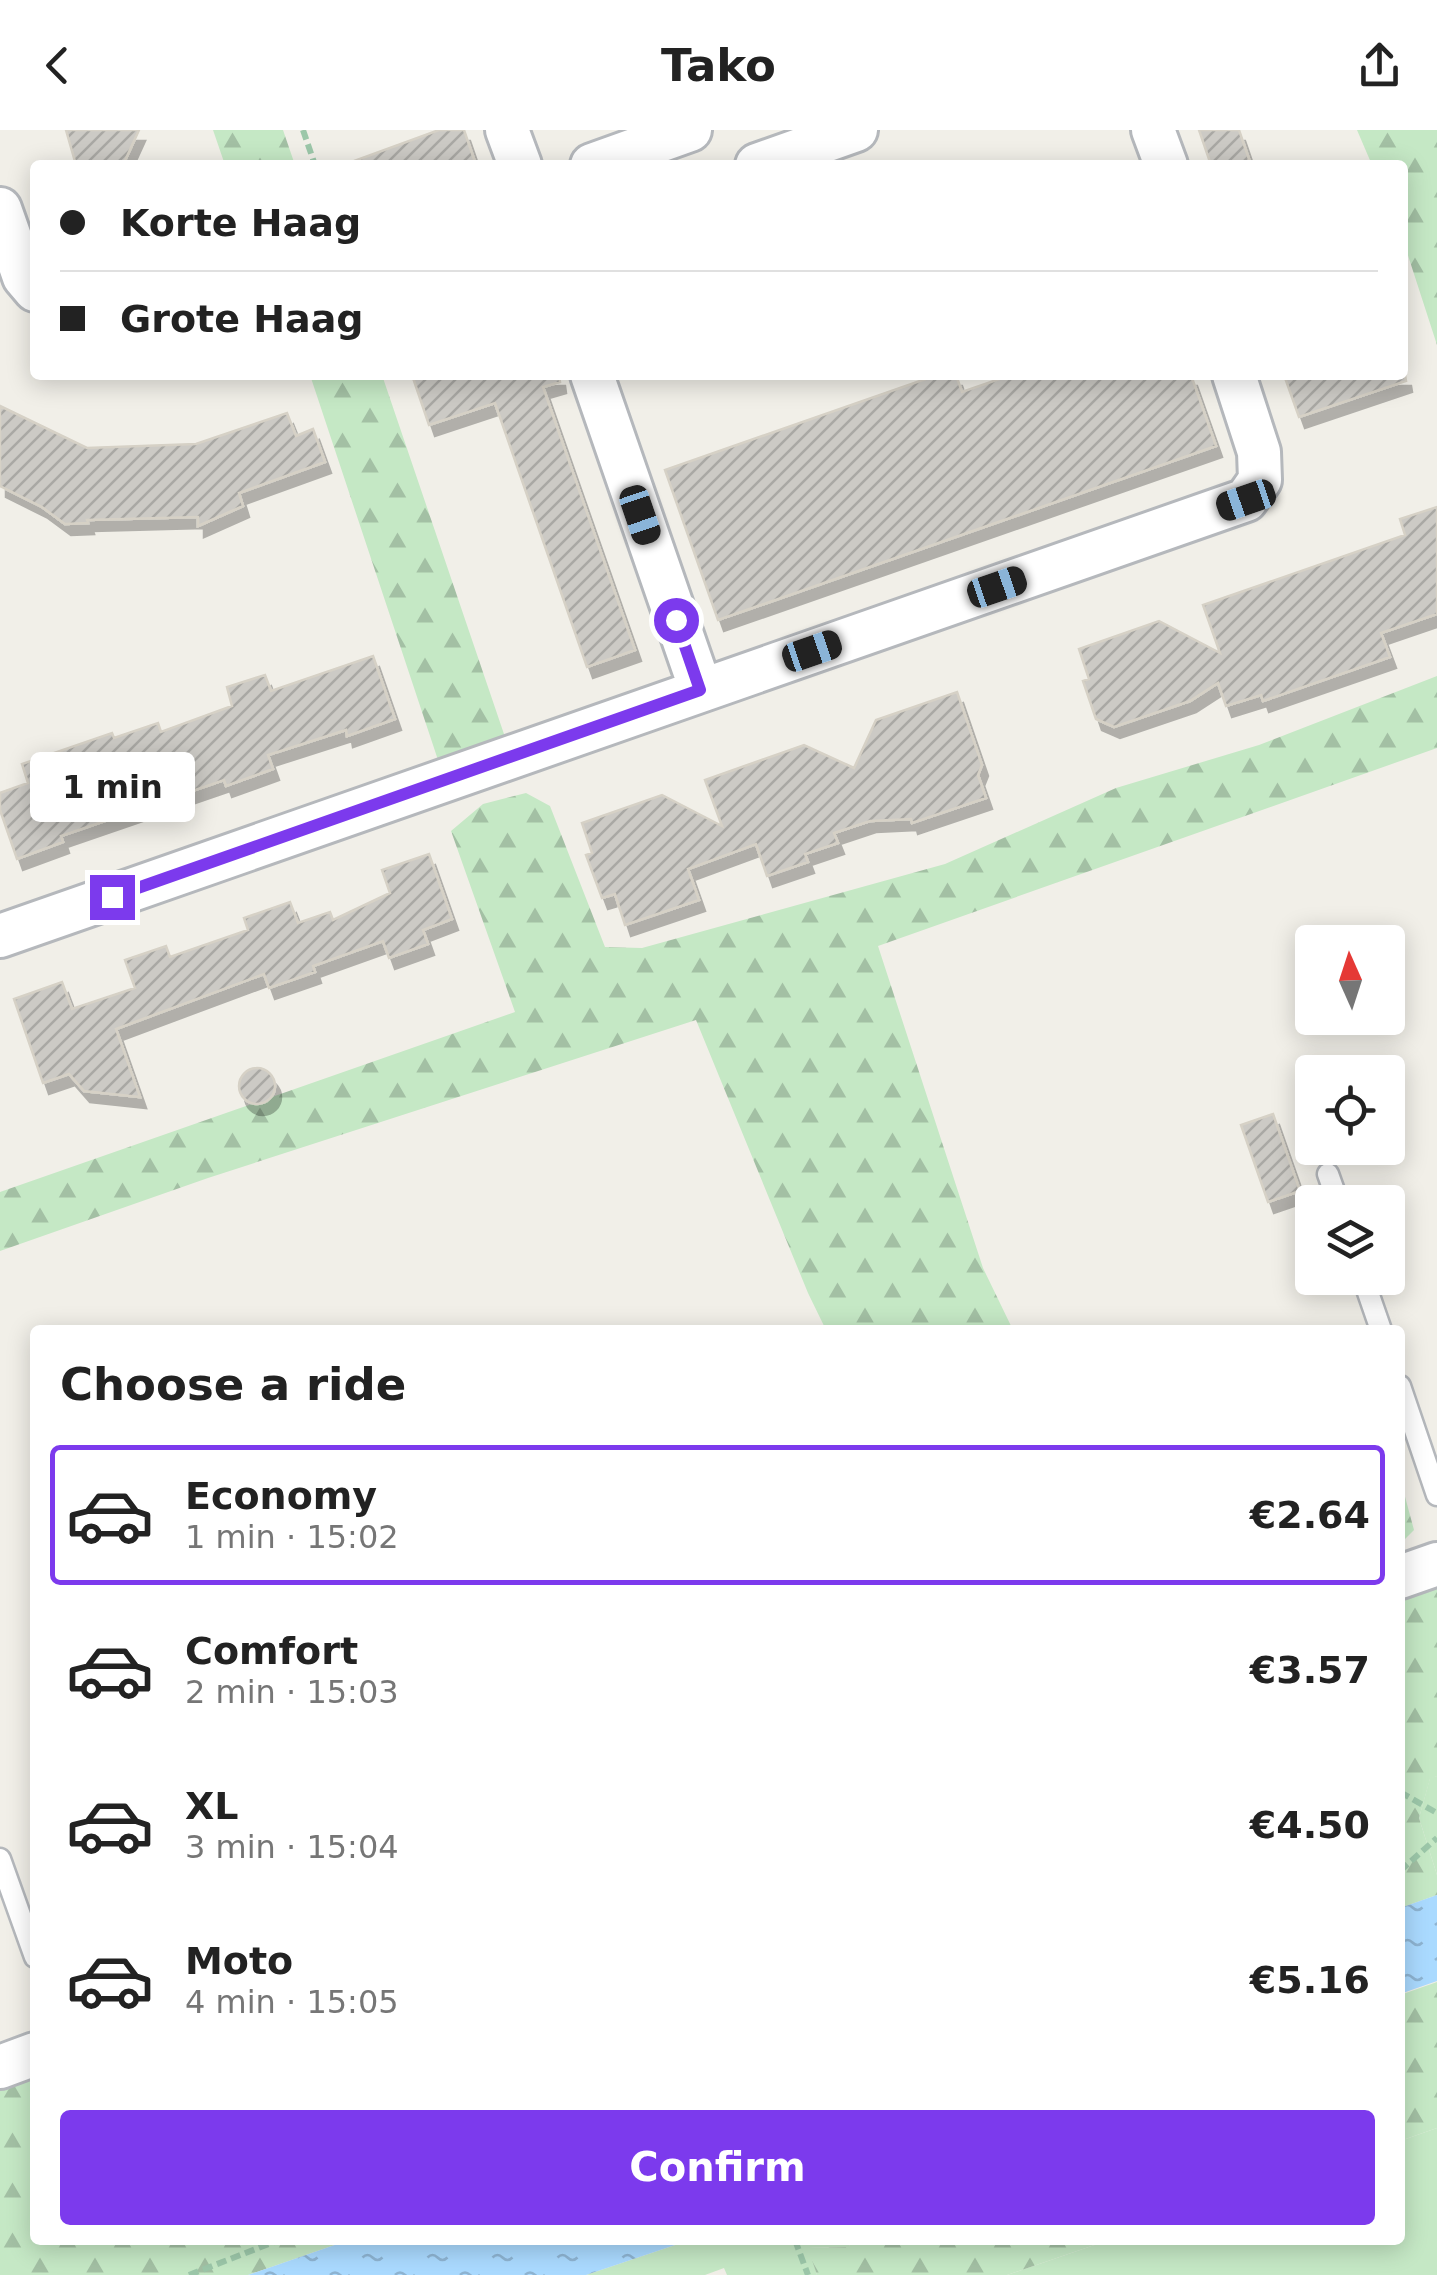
<!DOCTYPE html>
<meta charset="utf-8">
<style>
:root{--surface:#fff;--page:#f2f2f2;--text:#222;--muted:#767676;--line:#e0e0e0;--accent:#7c3aed}
body{margin:0;font-family:"DejaVu Sans",sans-serif;background:var(--page);color:var(--text);height:100vh;display:flex;flex-direction:column;font-size:38px;white-space:nowrap}
*{box-sizing:border-box;margin:0}
p{font-size:32px;color:var(--muted)}
.icon{flex:none;width:55px;height:55px;fill:none;stroke:currentColor;stroke-width:2;stroke-linecap:round;stroke-linejoin:round}
.map{position:relative;flex:1;overflow:hidden}
.details{position:absolute;left:30px;top:1195px;width:1375px;height:920px;display:flex;flex-direction:column;background:var(--surface);border-radius:10px;box-shadow:0 5px 25px #0003}
.details>*{flex:none}
.hud{position:absolute;left:30px;top:30px;width:1378px;height:220px;border-radius:10px;box-shadow:0 5px 25px #0003;display:grid;align-content:center;height:220px;padding:0 30px;background:var(--surface)}
.needle{width:65px;rotate:357deg}
.controls{position:absolute;left:1295px;top:795px;display:grid;gap:20px}
.controls a{display:grid;place-items:center;width:110px;height:110px;border-radius:10px;background:var(--surface);box-shadow:0 5px 25px #0003;font-size:50px}
.end{position:absolute;width:45px;height:45px;margin:-22px;border:12px solid #7c3aed;background:#fff;box-shadow:0 0 0 5px #fff}
.from{border-radius:50%}
.bubble{position:absolute;height:70px;border-radius:10px;background:var(--surface);box-shadow:0 5px 25px #0003;font-size:32px;font-weight:600;line-height:70px;text-align:center}
.car{position:absolute;width:30px;height:60px;margin:-30px -15px;border-radius:12px;box-shadow:0 0 8px 2px #0007;background:linear-gradient(#222 24%,#8ab4d8 0 40%,#222 0 76%,#8ab4d8 0 86%,#222 0)}
.hud b{display:flex;align-items:center;gap:35px;height:95px;font-size:38px}
.hud b+b{border-top:2px solid var(--line)}
.hud i{width:25px;height:25px;background:var(--text)}
ul{padding:0;list-style:none}
li{display:flex;align-items:center;gap:30px;height:140px;margin:0 20px 15px;padding:0 10px;border:5px solid transparent;border-radius:10px}
li div{flex:1}
li b{display:block;font-size:38px}
li em{font-style:normal;font-weight:600}
li.selected{border-color:var(--accent)}
li>.icon{width:90px;height:90px;stroke-width:1.5}
h2{padding:0 30px;font-size:45px;line-height:120px}
.cta{display:flex;gap:20px;margin-top:auto;padding:20px 30px}
.cta a{flex:1;height:115px;border-radius:10px;background:var(--accent);color:#fff;font-size:40px;font-weight:600;line-height:115px;text-align:center}
header{display:flex;justify-content:space-between;align-items:center;height:130px;padding:0 30px;background:var(--surface);font-size:45px;font-weight:600}
.map>svg:first-child{display:block}
.grass{fill:#c5e8c5}
.forest{fill:url(#forest-firs)}
.water{fill:url(#water-ripples)}
.building{fill:url(#building-hatch);stroke:#d6d1c6;stroke-width:2.5;filter:url(#shadow)}
.lines{fill:none;stroke-linecap:round;stroke-linejoin:round}
.service-casing{stroke:#b5b8bc;stroke-width:25}
.minor-casing{stroke:#b5b8bc;stroke-width:48}
.path{stroke:#9cc7a9;stroke-width:6;stroke-dasharray:10 5;stroke-linecap:butt}
.service{stroke:#fff;stroke-width:20}
.minor{stroke:#fff;stroke-width:42}
.route{stroke:#7c3aed;stroke-width:12}
</style>
<header><svg class="icon" aria-label="back" viewBox="0 0 24 24"><path d="M15 5l-7 7 7 7"/></svg>Tako<svg class="icon" aria-label="share" viewBox="0 0 24 24"><path d="M12 15V3M7 8l5-5 5 5M5 13v7h14v-7"/></svg></header>
<div class="map">
<svg width="1437" height="2145" viewBox="0 0 1437 2145">
<defs>
<pattern id="forest-firs" width="22" height="20" patternUnits="userSpaceOnUse" patternTransform="scale(2.5)"><rect width="22" height="20" fill="#c5e8c5"/><path d="M5 1l3.5 6h-7zM16 11l3.5 6h-7z" fill="#a3c0a4"/></pattern>
<pattern id="water-ripples" width="26" height="14" patternUnits="userSpaceOnUse" patternTransform="scale(2.5)"><rect width="26" height="14" fill="#aadaff"/><path d="M2 4q2-2 4 0t4 0M15 11q2-2 4 0t4 0" fill="none" stroke="#8eb4d2"/></pattern>
<pattern id="building-hatch" width="6" height="6" patternUnits="userSpaceOnUse" patternTransform="scale(2.5)"><rect width="6" height="6" fill="#cccac5"/><path d="M-1 1l2-2M0 6l6-6M5 7l2-2" fill="none" stroke="#a9a8a4"/></pattern>
<filter id="shadow"><feDropShadow dx="6" dy="11" stdDeviation="0" flood-color="#0004"/></filter>
</defs>
<rect width="100%" height="100%" fill="#f1efe8"/>
<path class="grass" d="M1437,1646V1745L1419,1688L1430,1648Z
M1437,1998V2145H1007L1109,2110H1400V2011Z
M690,2110H850L849,2117L809,2118L817,2145H727L724,2138L705,2145H586Z"/>
<path class="forest" d="M213,0H283L295,35H225Z
M1357,0H1437V215L1403,110L1402,35H1372Z
M310,245H382L505,607L438,630Z
M1437,546V618L878,816L983,1138L1013,1200H826L808,1163L696,890L208,1048L0,1121V1062L515,882L451,701L483,674L526,663L550,676L605,817L642,818L945,734L1116,658L1259,615Z
M1400,1348L1414,1400L1400,1414Z
M1437,1443V1646L1430,1649L1419,1688L1437,1745V1765L1400,1778V1456Z
M1437,1852V1998L1400,2011V1865Z
M35,1935V2110H349L248,2145H0V1947Z
M850,2110H1109L1007,2145H817L808,2118L849,2117Z"/>
<path class="water" d="M1437,1765V1851L1400,1864V1778Z
M349,2110H690L586,2145H248Z"/>
<path class="building" d="M66,0H139L123,35H76Z
M439,0H464L476,35H355L354,31Z
M1199,0H1239L1251,35H1211Z
M412,245H559L560,252L543,257L635,520L587,537L495,273L429,295Z
M937,245H956L962,262L1011,245H1191L1216,316L718,490L665,340Z
M1284,245H1405L1406,251L1299,287Z
M0,276L87,318L196,314L287,283L296,306L313,299L325,332L239,363L243,376L198,396V387L87,390L88,393L65,394L42,377L0,356Z
M1437,377V484L1381,503L1390,527L1263,571L1261,565L1226,576L1218,553L1190,571L1114,597L1096,589L1083,551L1089,549L1079,519L1159,491L1220,523L1203,475L1405,405L1400,389Z
M373,526L395,589L347,606L346,600L268,625L273,639L226,656L224,650L61,706L63,712L17,729L0,680V663L28,653L22,634L112,603L114,608L158,593L161,602L232,576L227,557L265,545L271,561Z
M957,562L982,635L978,645L986,668L912,693L911,689L870,691L834,703L838,713L805,724L808,732L767,746L756,714L688,739L699,770L625,795L615,764L602,768L586,725L592,723L582,693L662,665L722,696L705,650L804,615L854,638L876,590Z
M429,724L452,789L423,800L428,814L389,828L383,811L313,836L315,842L269,858L264,844L116,899L140,967L84,961L69,944L43,953L14,869L62,852L72,879L135,858L125,830L166,816L170,827L248,800L244,788L290,772L298,793L330,782L333,790L390,763L382,740Z
M239 956a18 18 0 1 1 36 0a18 18 0 1 1-36 0Z
M1273,984L1300,1061L1268,1072L1241,995Z"/>
<g class="lines">
<defs>
<path id="service" d="M1328,1044L1338,1072
M1363,1148L1381,1200
M1400,1256L1437,1365
M0,1729L35,1827"/>
<path id="minor" d="M507,0L520,35
M1153,0L1166,35
M592,35L690,0
M757,35L856,0
M0,79L24,147L35,160
M592,245L701,560
M0,806L1246,370L1260,350L1259,322L1234,245
M1400,1447L1437,1434
M0,1937L35,1924"/>
</defs>
<use href="#service" class="service-casing"/>
<use href="#minor" class="minor-casing"/>
<path class="path" d="M303,0L315,35
M1400,1662L1437,1683
M1400,1741L1437,1708
M795,2110L808,2145
M189,2145L279,2110"/>
<use href="#service" class="service"/>
<use href="#minor" class="minor"/>
</g>
<g class="lines">
<path class="route" d="M112,767L700,560L676,490"/>
</g>
</svg>
<div class="controls">
<a><svg class="needle" viewBox="-14 -14 28 28"><path d="M0-13l5 13h-10z" fill="#e53935"/><path d="M0 13l5-13h-10z" fill="#767676"/></svg></a>
<a><svg class="icon" aria-label="locate" viewBox="0 0 24 24"><circle cx="12" cy="12" r="6"/><path d="M12 2v4M12 18v4M2 12h4M18 12h4"/></svg></a>
<a><svg class="icon" aria-label="layers" viewBox="0 0 24 24"><path d="M12 4l9 5-9 5-9-5zM3 14l9 5 9-5"/></svg></a>
</div>
<i class="end from" style="left:676px;top:490px"></i>
<i class="end" style="left:112px;top:767px"></i>
<div class="bubble" style="left:30px;top:622px;width:165px">1 min</div>
<i class="car" style="left:1246px;top:370px;rotate:251deg"></i>
<i class="car" style="left:640px;top:385px;rotate:161deg"></i>
<i class="car" style="left:997px;top:457px;rotate:71deg"></i>
<i class="car" style="left:812px;top:521px;rotate:71deg"></i>
<div class="hud">
<b><i class="from"></i>Korte Haag</b>
<b><i></i>Grote Haag</b>
</div>
<section class="details">
<h2>Choose a ride</h2>
<ul>
<li class="selected"><svg class="icon" aria-label="car" viewBox="0 0 24 24"><path d="M5 17H2v-5l4-1 3-4h7l3 4 3 1v5h-3M9 17h6M6 11h13"/><circle cx="7" cy="17" r="2"/><circle cx="17" cy="17" r="2"/></svg><div><b>Economy</b><p>1 min · 15:02</p></div><em>€2.64</em></li>
<li><svg class="icon" aria-label="car" viewBox="0 0 24 24"><path d="M5 17H2v-5l4-1 3-4h7l3 4 3 1v5h-3M9 17h6M6 11h13"/><circle cx="7" cy="17" r="2"/><circle cx="17" cy="17" r="2"/></svg><div><b>Comfort</b><p>2 min · 15:03</p></div><em>€3.57</em></li>
<li><svg class="icon" aria-label="car" viewBox="0 0 24 24"><path d="M5 17H2v-5l4-1 3-4h7l3 4 3 1v5h-3M9 17h6M6 11h13"/><circle cx="7" cy="17" r="2"/><circle cx="17" cy="17" r="2"/></svg><div><b>XL</b><p>3 min · 15:04</p></div><em>€4.50</em></li>
<li><svg class="icon" aria-label="car" viewBox="0 0 24 24"><path d="M5 17H2v-5l4-1 3-4h7l3 4 3 1v5h-3M9 17h6M6 11h13"/><circle cx="7" cy="17" r="2"/><circle cx="17" cy="17" r="2"/></svg><div><b>Moto</b><p>4 min · 15:05</p></div><em>€5.16</em></li>
</ul>
<div class="cta"><a>Confirm</a></div>
</section>
</div>
